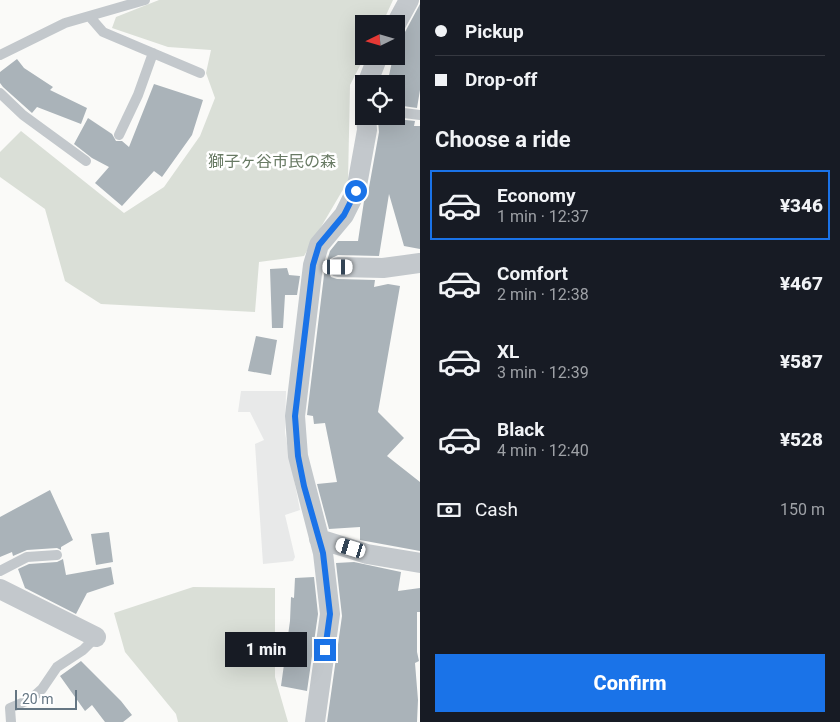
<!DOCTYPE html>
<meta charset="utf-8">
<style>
:root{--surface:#171b24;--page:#242831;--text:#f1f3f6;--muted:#9ea1a6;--line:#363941;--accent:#1a73e8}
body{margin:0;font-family:Roboto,"Noto Sans JP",sans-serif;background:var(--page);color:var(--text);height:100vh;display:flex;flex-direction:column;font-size:19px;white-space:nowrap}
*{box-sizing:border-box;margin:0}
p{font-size:16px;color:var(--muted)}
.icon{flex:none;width:28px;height:28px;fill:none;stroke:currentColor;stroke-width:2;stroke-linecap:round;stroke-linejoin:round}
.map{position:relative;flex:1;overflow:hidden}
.sheet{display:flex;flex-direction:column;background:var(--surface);width:420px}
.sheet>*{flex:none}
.top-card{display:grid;align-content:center;height:110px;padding:0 15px;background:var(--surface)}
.needle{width:32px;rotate:265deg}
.fabs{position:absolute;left:355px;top:15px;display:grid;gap:10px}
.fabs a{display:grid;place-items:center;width:50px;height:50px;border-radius:0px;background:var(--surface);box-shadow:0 5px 20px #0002;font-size:25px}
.scale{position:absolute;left:15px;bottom:12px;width:62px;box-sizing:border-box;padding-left:5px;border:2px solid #657683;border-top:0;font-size:14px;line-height:18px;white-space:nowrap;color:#657683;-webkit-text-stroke:4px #fff;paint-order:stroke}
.end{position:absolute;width:22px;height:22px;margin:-11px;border:6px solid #1a73e8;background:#fff;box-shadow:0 0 0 2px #fff}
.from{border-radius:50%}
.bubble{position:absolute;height:35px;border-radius:0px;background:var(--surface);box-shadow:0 5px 20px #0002;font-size:16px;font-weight:800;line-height:35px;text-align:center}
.car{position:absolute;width:15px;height:30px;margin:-15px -8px;border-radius:6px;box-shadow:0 0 4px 1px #0007;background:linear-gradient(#fff 24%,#345 0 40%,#fff 0 76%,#345 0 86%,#fff 0)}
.top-card b{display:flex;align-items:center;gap:18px;height:48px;font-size:19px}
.top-card b+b{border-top:1px solid var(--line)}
.top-card i{width:12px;height:12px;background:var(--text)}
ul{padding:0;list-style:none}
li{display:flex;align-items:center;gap:15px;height:70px;margin:0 10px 8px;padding:0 5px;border:2px solid transparent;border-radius:0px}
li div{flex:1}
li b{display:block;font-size:19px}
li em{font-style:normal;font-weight:800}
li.active{border-color:var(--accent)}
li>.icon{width:45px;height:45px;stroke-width:1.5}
h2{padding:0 15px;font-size:22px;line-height:60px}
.pay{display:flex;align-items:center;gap:12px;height:55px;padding:0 15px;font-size:19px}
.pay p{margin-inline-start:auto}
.cta{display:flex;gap:10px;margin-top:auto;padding:10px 15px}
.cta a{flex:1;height:58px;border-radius:0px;background:var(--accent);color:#fff;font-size:20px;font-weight:800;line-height:58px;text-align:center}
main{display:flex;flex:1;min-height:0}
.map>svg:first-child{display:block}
.built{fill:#e8e9e9}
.green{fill:#dadfd7}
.building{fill:#aab3b9}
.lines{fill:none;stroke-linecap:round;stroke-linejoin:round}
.lane{stroke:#c3c8cc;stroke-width:10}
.street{stroke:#c3c8cc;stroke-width:20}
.route{stroke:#1a73e8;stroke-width:6}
.labels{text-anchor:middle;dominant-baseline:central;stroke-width:5;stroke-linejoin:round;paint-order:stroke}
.park-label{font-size:16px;fill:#687a64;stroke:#fff}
</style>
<main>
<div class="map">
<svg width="420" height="722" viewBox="0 0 420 722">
<rect width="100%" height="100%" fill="#fafaf8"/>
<path class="built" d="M241,391H286L285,433L300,510L285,515L295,557L293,561L263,564L255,444L264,440L250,412H238Z"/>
<path class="green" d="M159,0H393L382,24H364L365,56L350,85L348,181L304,256L259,262L255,312L101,304L65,281L45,209L0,177V152L21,131L124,213L164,187L200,136L215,98L206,73L211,50L168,47L112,28L116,17Z
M193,587L275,588V677L288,722H178L176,714L125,652L114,613Z"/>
<path class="building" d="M420,4V90L417,108L396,105V84H387L392,62H394L405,32Z
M17,59L24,68L53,87L50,90L87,108L81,124L37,107L32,113L3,87L0,83V72Z
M154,84L203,100L192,135L162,177L154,171L122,206L95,183L109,167L92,158L74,144L88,118L112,134L116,141H122L129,147Z
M396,119L415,121L414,126H420V249L404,246L389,194L379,256L338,255L328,260L326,267L331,277L337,279L375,280L374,287L388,284L400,286L378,412L404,438L387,456L420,482V551L360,540V527L329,529L317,484L337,482L325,423L314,424L313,416L307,415L325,267L330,251L338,241H358L364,201L368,193L379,132L378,121L396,123Z
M287,268L289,275L300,276L297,295H285L283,328H272L270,269Z
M256,336L277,340L271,375L248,371Z
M50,490L73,540L61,547V550L57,548L27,550L13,556L12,552L0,557V517Z
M109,532L113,562L96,565L91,534Z
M63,559L66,575L111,567L114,584L87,593L76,614L25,588L18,569L29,564L57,562Z
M354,562L401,572L398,591L420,588V612H417V652L419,661L415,663L418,700L417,722H327L342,616L336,563Z
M314,577L318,614L307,691L281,686L290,621L291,597L294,598L295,578Z
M81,661L121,701L132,715L123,722H105L92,705L85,711L60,676Z"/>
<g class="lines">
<path class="lane" d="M90,17L103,32L200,73
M0,55L65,23L145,0
M0,93L23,115L86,161
M396,112L420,115
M119,135L138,95L153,53
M0,571L27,557L57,555
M11,722L10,708L31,699L42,689L57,667L83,650L96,637"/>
<path class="street" d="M396,24L409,0
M367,84L378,56
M338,267L383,268L420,263
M319,539L367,554L420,563
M0,589L96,637
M315,722L330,614L323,553L298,456L295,416L313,265L319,245L344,215L356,191L367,130L366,116"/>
</g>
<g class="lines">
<path class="route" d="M325,650L330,614L323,553L304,486L298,456L295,416L313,265L319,245L344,215L356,191"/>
</g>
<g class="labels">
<g class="park-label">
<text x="272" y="161">獅子ヶ谷市民の森</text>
</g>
</g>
</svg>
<div class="fabs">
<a><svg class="needle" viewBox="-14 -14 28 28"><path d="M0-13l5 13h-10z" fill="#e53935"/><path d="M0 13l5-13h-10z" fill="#9ea1a6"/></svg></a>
<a><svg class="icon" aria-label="locate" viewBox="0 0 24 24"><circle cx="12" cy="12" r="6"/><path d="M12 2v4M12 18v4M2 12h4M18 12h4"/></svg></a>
</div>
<div class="scale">20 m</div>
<i class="end from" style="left:356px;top:191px"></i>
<i class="end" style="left:325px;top:650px"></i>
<div class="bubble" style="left:225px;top:632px;width:82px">1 min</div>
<i class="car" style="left:338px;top:267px;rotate:90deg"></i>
<i class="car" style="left:351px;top:548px;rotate:287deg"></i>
</div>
<section class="sheet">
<div class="top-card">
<b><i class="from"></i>Pickup</b>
<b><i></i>Drop-off</b>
</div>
<h2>Choose a ride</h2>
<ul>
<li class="active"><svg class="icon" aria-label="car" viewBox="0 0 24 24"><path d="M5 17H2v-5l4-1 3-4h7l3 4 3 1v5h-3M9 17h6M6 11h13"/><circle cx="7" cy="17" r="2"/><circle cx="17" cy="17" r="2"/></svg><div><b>Economy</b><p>1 min · 12:37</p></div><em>¥346</em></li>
<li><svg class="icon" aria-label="car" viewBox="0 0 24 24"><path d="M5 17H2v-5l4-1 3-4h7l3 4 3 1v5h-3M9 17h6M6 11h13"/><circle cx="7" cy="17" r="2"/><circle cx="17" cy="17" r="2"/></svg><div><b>Comfort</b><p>2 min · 12:38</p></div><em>¥467</em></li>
<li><svg class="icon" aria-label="car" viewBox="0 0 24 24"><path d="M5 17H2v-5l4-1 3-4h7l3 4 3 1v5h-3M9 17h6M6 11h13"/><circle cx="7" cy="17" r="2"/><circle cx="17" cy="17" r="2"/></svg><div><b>XL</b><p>3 min · 12:39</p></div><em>¥587</em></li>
<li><svg class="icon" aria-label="car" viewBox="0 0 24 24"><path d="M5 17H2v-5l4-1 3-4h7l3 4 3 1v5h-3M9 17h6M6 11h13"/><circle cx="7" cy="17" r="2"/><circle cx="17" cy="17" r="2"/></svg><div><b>Black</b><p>4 min · 12:40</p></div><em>¥528</em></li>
</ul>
<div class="pay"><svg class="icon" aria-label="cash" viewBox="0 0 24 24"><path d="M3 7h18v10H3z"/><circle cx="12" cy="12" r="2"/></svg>Cash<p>150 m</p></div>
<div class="cta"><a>Confirm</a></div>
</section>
</main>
